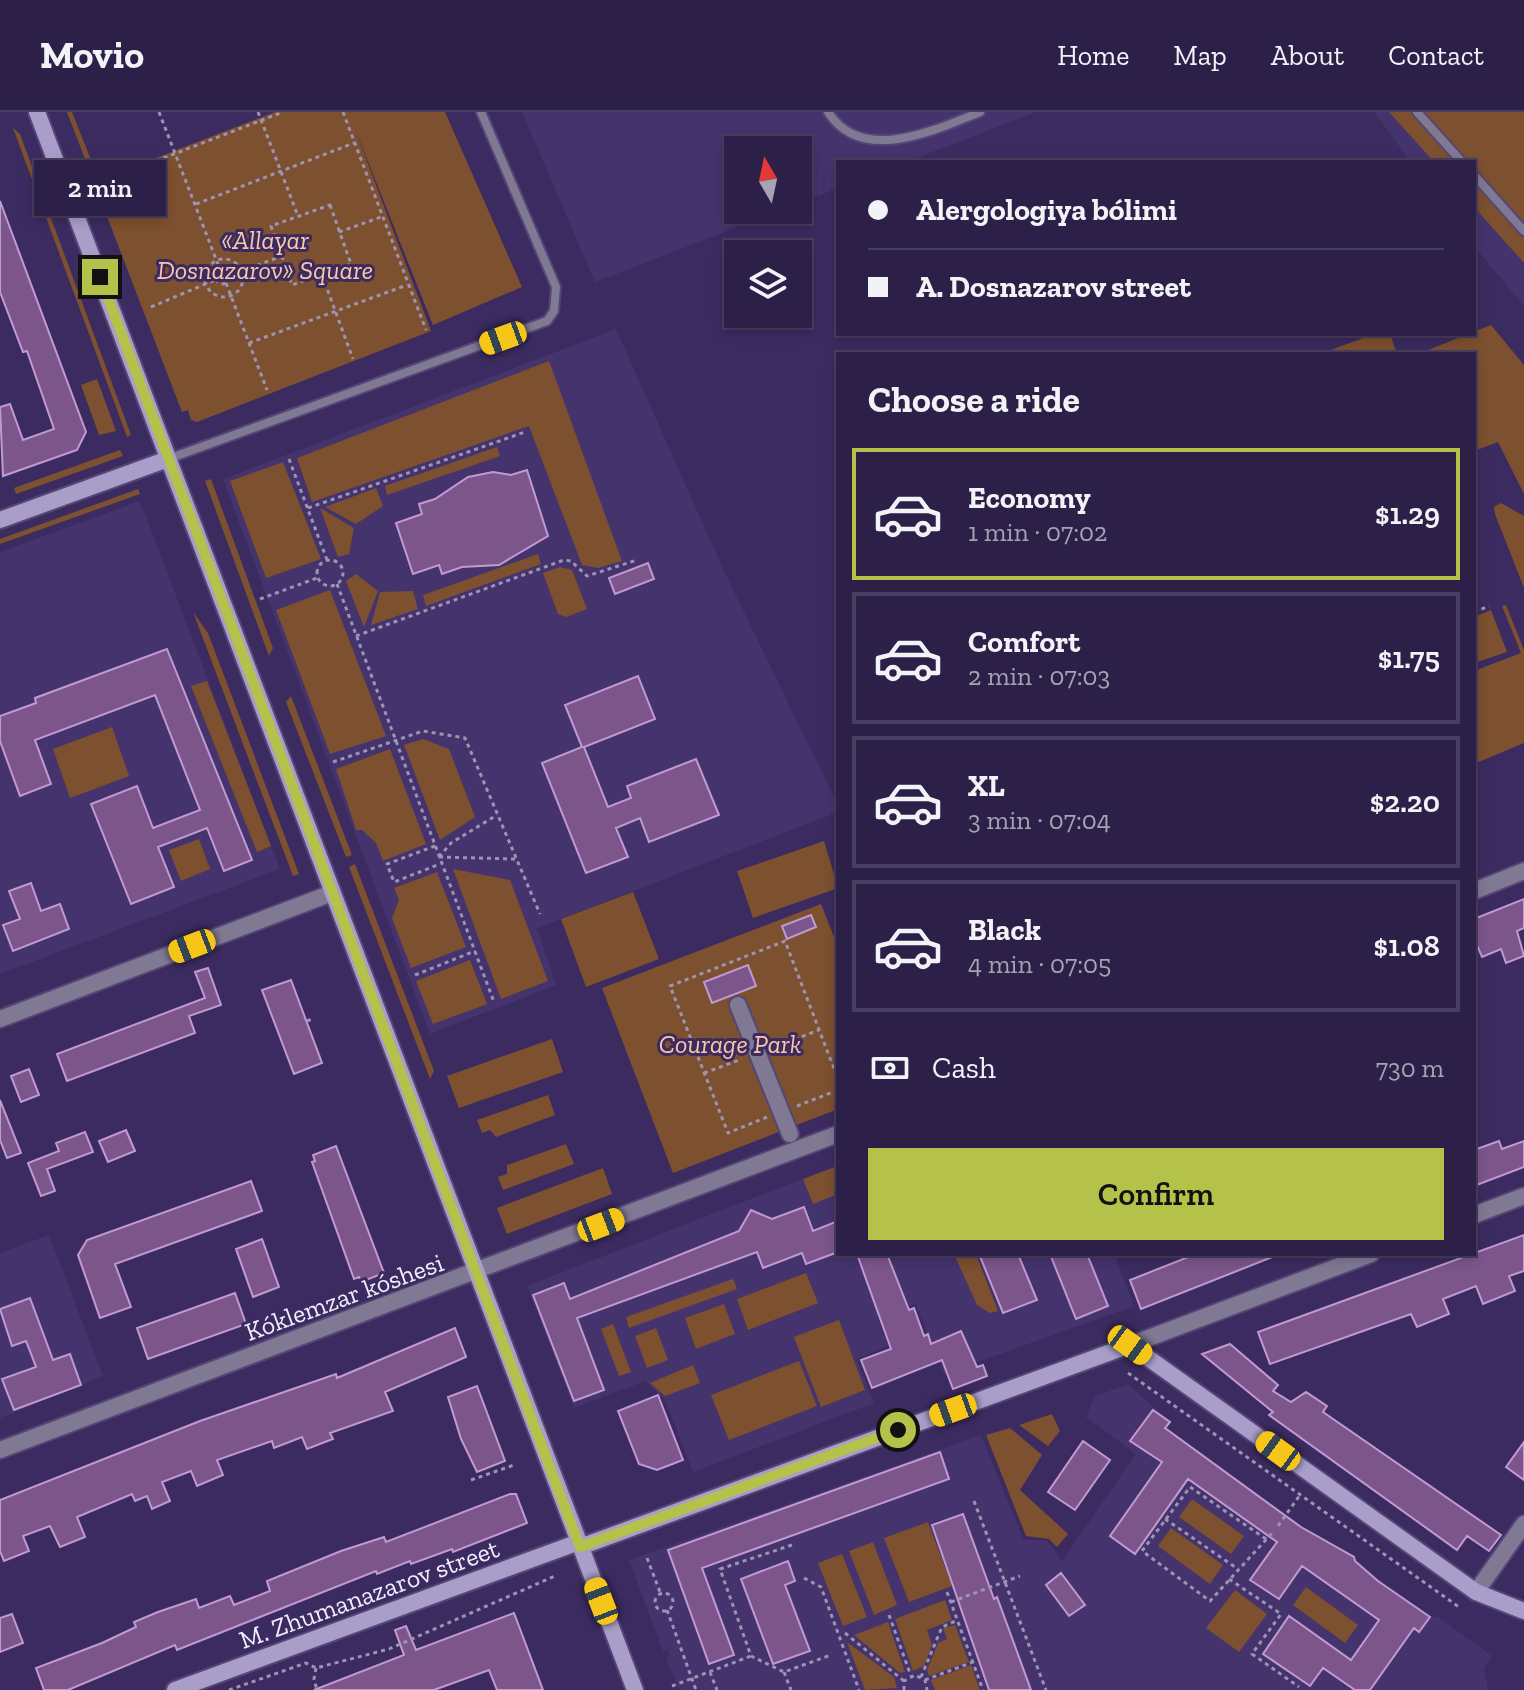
<!DOCTYPE html>
<meta charset="utf-8">
<style>
:root{--surface:#2d2048;--page:#392d52;--text:#f1f3f6;--muted:#a7a3b4;--line:#483e60;--accent:#b4c24a}
body{margin:0;font-family:"Zilla Slab",serif;background:var(--page);color:var(--text);height:100vh;display:flex;flex-direction:column;font-size:30px;white-space:nowrap}
*{box-sizing:border-box;margin:0}
p{font-size:26px;color:var(--muted)}
.icon{flex:none;width:44px;height:44px;fill:none;stroke:currentColor;stroke-width:2;stroke-linecap:round;stroke-linejoin:round}
.map{position:relative;flex:1;overflow:hidden}
.sheet{position:absolute;left:836px;top:240px;width:640px;height:904px;display:flex;flex-direction:column;background:var(--surface);border-radius:0px;box-shadow:0 4px 12px #0003,0 0 0 2px var(--line)}
.sheet>*{flex:none}
.guide{position:absolute;left:836px;top:48px;width:640px;height:176px;border-radius:0px;box-shadow:0 4px 12px #0003,0 0 0 2px var(--line);display:grid;align-content:center;height:176px;padding:0 32px;background:var(--surface)}
.needle{width:52px;rotate:351deg}
.buttons{position:absolute;left:724px;top:24px;display:grid;gap:16px}
.buttons a{display:grid;place-items:center;width:88px;height:88px;border-radius:0px;background:var(--surface);box-shadow:0 4px 12px #0003,0 0 0 2px var(--line);font-size:40px}
.end{position:absolute;width:36px;height:36px;margin:-18px;border:10px solid #b4c24a;background:#111;box-shadow:0 0 0 4px #111}
.from{border-radius:50%}
.bubble{position:absolute;height:56px;border-radius:0px;background:var(--surface);box-shadow:0 4px 12px #0003,0 0 0 2px var(--line);font-size:26px;font-weight:600;line-height:56px;text-align:center}
.car{position:absolute;width:24px;height:48px;margin:-24px -12px;border-radius:10px;box-shadow:0 0 6px 2px #0007;background:linear-gradient(#f5c518 24%,#345 0 40%,#f5c518 0 76%,#345 0 86%,#f5c518 0)}
.guide b{display:flex;align-items:center;gap:28px;height:76px;font-size:30px}
.guide b+b{border-top:2px solid var(--line)}
.guide i{width:20px;height:20px;background:var(--text)}
ul{padding:0;list-style:none}
li{display:flex;align-items:center;gap:24px;height:132px;margin:0 16px 12px;padding:0 16px;border:4px solid var(--line);border-radius:0px}
li div{flex:1}
li b{display:block;font-size:30px}
li em{font-style:normal;font-weight:600}
li.on{border-color:var(--accent)}
li>.icon{width:72px;height:72px;stroke-width:1.5}
h2{padding:0 32px;font-size:36px;line-height:96px}
.pay{display:flex;align-items:center;gap:20px;height:88px;padding:0 32px;font-size:30px}
.pay p{margin-inline-start:auto}
.primary-button{display:flex;gap:16px;margin-top:auto;padding:16px 32px}
.primary-button a{flex:1;height:92px;border-radius:0px;background:var(--accent);color:#111;font-size:32px;font-weight:600;line-height:92px;text-align:center}
header{display:flex;align-items:center;gap:48px;box-sizing:border-box;height:112px;padding:0 40px;background:var(--surface);border-bottom:2px solid var(--line)}
header strong{font-size:38px}
nav{display:flex;gap:44px;margin-inline-start:auto;font-size:28px}
.map>svg:first-child{display:block}
.built{fill:#45336e}
.green{fill:#7d502f}
.building{fill:#7c568b;stroke:#c29ad3;stroke-width:2}
.lines{fill:none;stroke-linecap:round;stroke-linejoin:round}
.lane-casing{stroke:#554676;stroke-width:12}
.street-casing{stroke:#554676;stroke-width:20}
.secondary-casing{stroke:#554676;stroke-width:20}
.path{stroke:#9d94b3;stroke-width:3;stroke-dasharray:4 4;stroke-linecap:butt}
.lane{stroke:#807994;stroke-width:8}
.street{stroke:#807994;stroke-width:16}
.secondary{stroke:#a89ec9;stroke-width:16}
.route{stroke:#b4c24a;stroke-width:10}
.labels{text-anchor:middle;dominant-baseline:central;stroke-width:6;stroke-linejoin:round;paint-order:stroke}
.park-label{font-size:26px;font-style:italic;fill:#fac8a6;stroke:#3c2b60}
.street-label{font-size:26px;fill:#f0eefb;stroke:#3c2b60}
</style>
<header>
<strong>Movio</strong>
<nav><a>Home</a><a>Map</a><a>About</a><a>Contact</a></nav>
</header>
<div class="map">
<svg width="1524" height="1578" viewBox="0 0 1524 1578">
<rect width="100%" height="100%" fill="#3c2b60"/>
<path class="built" d="M522,0H1036L906,50H838V76L798,92V38H738V98H782L595,170Z
M1374,0H1524V194L1474,134V50H1411Z
M616,217L725,461L838,693V700L537,816L556,873L430,922L223,367Z
M140,389L280,757L0,862V440Z
M838,1053V1142H1114L1134,1194L944,1262L916,1192L878,1206L888,1234L857,1247L874,1291L693,1360L665,1288L645,1269L574,1296L527,1174Z
M49,1123L103,1264L0,1306V1141Z
M1128,1272L1170,1310L1166,1316L1301,1415L1354,1445L1355,1449L1384,1473L1378,1481L1393,1493L1400,1484L1430,1505H1438L1492,1544L1484,1557L1488,1578H679L666,1546L670,1544L667,1537L663,1539L629,1448L981,1323L1023,1427L1047,1429L1062,1449L1136,1342L1086,1305L1094,1285Z"/>
<path class="green" d="M67,0H72L99,68L275,0H445L522,175L433,213L353,12L431,219L197,310L191,308L188,298L182,300Z
M1389,0H1524V151L1474,95V50H1434Z
M13,16L20,22L131,323L127,325Z
M1491,213L1524,253V382L1498,330L1474,339V242H1418Z
M1374,222H1390L1397,242H1320Z
M549,249L622,449L598,456L582,453L529,314L312,390L297,346Z
M97,267L116,319L99,323L81,273Z
M497,335L500,344L387,383L385,374Z
M120,338L123,344L16,382L14,376Z
M283,350L321,447L266,466L230,369Z
M211,367L273,536L269,544L205,369Z
M376,376L383,394L356,412L325,395Z
M138,377L140,382L0,432V427Z
M1501,391L1524,404V476L1495,402L1494,395Z
M320,396L354,416L349,442L338,445Z
M538,442L541,452L426,494L423,483Z
M560,455L572,458L587,497L566,505L558,502L543,461Z
M356,462L378,479L364,515L346,469Z
M330,478L386,624L330,642L276,498Z
M413,479L418,497L371,513L380,480Z
M1506,493L1524,538V631L1474,652V559L1521,541L1502,494Z
M1491,498L1507,540L1474,551V505Z
M193,500L208,521L299,762L293,764Z
M207,569L271,734L257,740L191,574Z
M291,584L352,743L346,745L286,590Z
M112,615L129,664L70,686L53,637Z
M423,627L449,637L475,705L440,728L404,633Z
M390,637L426,732L383,749L376,731L362,718H356L336,657Z
M199,727L210,757L181,769L169,738Z
M824,729L838,776L753,806L737,759Z
M355,752L434,959L430,967L349,755Z
M453,757L510,768L548,869L501,887Z
M437,760L466,835L411,856L392,806L399,788L394,776Z
M633,780L659,847L586,875L561,807Z
M821,792L838,835V997L673,1061L602,876Z
M470,848L487,892L433,912L416,869Z
M552,927L563,960L459,996L447,964Z
M548,983L555,1003L496,1025L490,1018L482,1021L477,1008Z
M566,1032L574,1052L503,1078L498,1065L507,1062V1053Z
M838,1054V1082L813,1092L803,1067Z
M603,1056L612,1082L507,1122L497,1096Z
M954,1142H976L998,1199L990,1201L977,1193Z
M806,1161L818,1191L748,1218L737,1187Z
M733,1167L737,1177L629,1216L626,1205Z
M724,1192L735,1222L696,1237L685,1206Z
M839,1208L865,1278L821,1295L794,1225Z
M613,1212L631,1260L619,1264L601,1217Z
M656,1216L668,1248L647,1256L635,1224Z
M799,1249L817,1294L729,1328L711,1283Z
M693,1253L700,1271L665,1284L650,1271Z
M1052,1302L1060,1319L1048,1334L1019,1313Z
M1010,1316L1042,1343L1020,1378L1068,1422L1057,1435L1049,1427L1026,1424L986,1323Z
M1192,1387L1244,1424L1231,1442L1179,1405Z
M928,1410L952,1474L909,1490L884,1426Z
M1171,1416L1223,1453L1210,1472L1158,1434Z
M873,1430L897,1493L874,1503L849,1439Z
M842,1442L867,1505L843,1514L818,1451Z
M1306,1475L1358,1513L1345,1531L1293,1493Z
M1235,1478L1267,1502L1239,1540L1206,1516Z
M945,1488L952,1508L927,1518L932,1533L924,1554L913,1559L895,1507Z
M888,1510L905,1560L900,1561L854,1523Z
M955,1513L969,1550L929,1564L927,1558L938,1531L947,1527L943,1516Z
M847,1530L894,1565L897,1576L865,1578Z
M971,1553L980,1578H935L931,1568Z"/>
<path class="building" d="M0,89L86,320L77,338L3,364L0,295L10,292L23,328L54,317L27,239L23,240L0,180Z
M527,358L548,424L499,453L462,455L442,462L439,453L413,462L396,411L422,402L419,392L435,387L468,365L493,360L511,363Z
M648,451L654,467L615,482L609,466Z
M167,537L252,748L224,759L207,716L158,735L174,775L131,792L91,692L137,674L153,716L200,698L155,583L35,628L51,672L20,684L0,629V604L36,591L35,586Z
M638,564L655,607L584,635L608,695L631,686L627,674L696,647L719,703L649,730L640,706L616,716L628,745L586,761L542,651L582,635L565,593Z
M31,771L41,799L60,792L69,817L13,839L3,813L20,807L9,779Z
M1524,787V816L1517,819L1524,844L1506,851L1501,837L1482,845L1474,826V807Z
M811,803L816,815L787,827L782,814Z
M748,853L756,874L712,891L704,870Z
M208,856L221,893L189,904L195,921L67,969L57,942L205,886L195,860Z
M291,868L322,951L294,962L262,878Z
M29,957L39,983L21,990L11,964Z
M0,988L21,1041L7,1046L0,1028Z
M126,1018L135,1039L108,1050L99,1029Z
M85,1020L93,1040L47,1057L55,1079L41,1084L28,1051L59,1039L56,1031Z
M1499,1029L1502,1037L1524,1029V1055L1474,1074V1038Z
M336,1034L384,1161L361,1170L359,1165L354,1167L312,1050L315,1049L313,1043Z
M251,1069L262,1099L115,1152L131,1195L100,1206L78,1143L87,1128Z
M804,1095L813,1119L838,1109V1140L806,1152L802,1141L763,1156L757,1140L577,1206L604,1278L574,1289L533,1183L564,1171L570,1187L739,1119L751,1098L772,1107Z
M1524,1123V1159L1509,1164L1515,1179L1483,1192L1476,1174L1443,1187L1449,1202L1417,1215L1411,1202L1270,1252L1258,1220Z
M262,1127L279,1175L253,1185L236,1137Z
M857,1142H887L909,1198L914,1196L924,1224L928,1222L931,1232L961,1219L977,1255L983,1253L987,1264L953,1277L942,1248L872,1276L861,1248L891,1237Z
M979,1142H1018L1037,1188L1003,1201Z
M1050,1142H1087L1108,1194L1076,1207Z
M1196,1142H1280L1141,1197L1130,1168Z
M235,1181L246,1212L148,1247L137,1216Z
M30,1186L53,1248L70,1242L81,1273L14,1298L2,1267L36,1255L26,1229L12,1234L0,1197Z
M455,1216L466,1245L385,1280L393,1299L330,1321L333,1327L307,1337L302,1325L274,1336L272,1329L217,1348L223,1363L197,1374L191,1359L162,1370L170,1389L152,1397L147,1384L135,1389L132,1382L77,1405L85,1425L60,1435L50,1414L23,1424L29,1439L4,1449L0,1439V1388L200,1309L336,1262L337,1266Z
M1230,1232L1278,1273L1273,1279L1291,1290L1306,1280L1327,1294L1323,1300L1501,1423L1489,1439L1467,1424L1457,1438L1269,1303L1273,1300L1202,1242Z
M477,1274L505,1349L477,1360L461,1327L448,1285Z
M658,1283L683,1348L657,1358L639,1352L618,1299Z
M1153,1298L1170,1310L1165,1316L1301,1415L1354,1445L1355,1449L1378,1469L1430,1505L1419,1520L1414,1516L1370,1578H1355L1323,1556L1310,1574L1263,1542L1289,1504L1351,1548L1379,1508L1302,1454L1279,1487L1250,1468L1277,1430L1188,1367L1135,1442L1110,1424L1162,1350L1130,1329Z
M1083,1329L1110,1348L1075,1398L1048,1380Z
M1524,1330V1368L1506,1355Z
M940,1340L949,1367L702,1456L734,1543L709,1552L668,1438Z
M510,1382H516L527,1411L453,1440L452,1437L411,1452L410,1449L377,1462L376,1459L177,1538L175,1533L68,1578H44L36,1556L102,1531L136,1515L134,1510L158,1500L196,1487L199,1496L230,1484L234,1493L270,1479L267,1469L341,1439L384,1425L386,1430Z
M963,1402L994,1487L997,1485L1031,1578H989L932,1413Z
M788,1449L795,1469L785,1473L810,1539L773,1552L741,1467Z
M1061,1461L1085,1493L1069,1504L1046,1473Z
M514,1501L543,1578H497L489,1558L434,1578H314L404,1543L395,1518L406,1514L416,1538Z
M12,1502L23,1531L0,1540V1506Z"/>
<g class="lines">
<defs>
<path id="lane" d="M828,0C862,53 935,18 980,0
M1417,0L1462,50
M1474,63L1524,119
M168,347L547,209L554,199L556,175L481,0"/>
<path id="street" d="M1474,779L1524,759
M738,893L790,1022
M0,907L332,781
M1474,1103L1524,1084
M1130,1233L1371,1142
M0,1338L838,1022
M1476,1480L1524,1412"/>
<path id="secondary" d="M37,0L635,1578
M0,408L168,347
M580,1435L1130,1233L1476,1480L1524,1499
M175,1578L579,1430"/>
</defs>
<use href="#lane" class="lane-casing"/>
<use href="#street" class="street-casing"/>
<use href="#secondary" class="secondary-casing"/>
<path class="path" d="M159,0L221,160
M258,0L298,104
M343,0L426,218
M104,69L283,0
M196,92L354,31
M330,93L351,152L292,173L271,114Z
M339,120L381,105
M205 166a19 19 0 1 1 38 0a19 19 0 1 1-38 0Z
M242,159L282,144
M216 166a6 6 0 1 1 12 0a6 6 0 1 1-12 0Z
M322,163L353,247
M226,171L267,278
M151,195L215,168
M249,231L407,173
M289,347L327,448
M1474,367L1476,368
M308,396L525,320
M317 461a13 13 0 1 1 26 0a13 13 0 1 1-26 0Z
M337,472L494,890
M260,487L317,466
M1474,500L1489,494
M356,524L564,448L571,449L587,464L637,448
M333,650L423,619L465,626L540,802
M435,734L387,752L394,770L440,752
M439,745L515,747
M439,745L451,731L497,703
M415,863L475,839
M307,909L312,907
M772,936L819,918
M704,961L742,947
M797,994L838,978
M767,1005L728,1021L670,874L785,829L838,967
M1128,1261L1459,1495
M471,1368L514,1353
M974,1389L1046,1578
M1165,1407L1238,1457
M1278,1414L1300,1383
M1266,1427L1190,1375L1142,1439L1210,1489L1273,1420
M792,1433L720,1457L751,1544L784,1560L831,1543
M647,1446L660,1480
M804,1466L821,1475L859,1578
M1229,1467L1281,1502L1252,1542L1299,1575
M947,1480L983,1578
M655 1490a9 9 0 1 1 18 0a9 9 0 1 1-18 0Z
M951,1490L1020,1464
M667,1498L696,1578
M889,1503L911,1564
M845,1521L904,1569
M316,1556L314,1567L317,1578
M710,1560L717,1578
M784,1560L791,1578
M921,1565L942,1515L958,1508
M925,1568L973,1550
M672,1574L751,1544
M229,1578L306,1551L316,1556L389,1537L555,1464
M904,1578V1569L915,1563L925,1568L927,1578"/>
<use href="#lane" class="lane"/>
<use href="#street" class="street"/>
<use href="#secondary" class="secondary"/>
</g>
<g class="lines">
<path class="route" d="M100,165L580,1435L898,1318"/>
</g>
<g class="labels">
<g class="park-label">
<text x="265" y="128">«Allayar<tspan x="265" dy="30">Dosnazarov» Square</tspan></text>
<text x="730" y="932">Courage Park</text>
</g>
<g class="street-label">
<text transform="translate(344 1185) rotate(-20)">Kóklemzar kóshesi</text>
<text transform="translate(369 1482) rotate(-20)">M. Zhumanazarov street</text>
</g>
</g>
</svg>
<div class="buttons">
<a><svg class="needle" viewBox="-14 -14 28 28"><path d="M0-13l5 13h-10z" fill="#e53935"/><path d="M0 13l5-13h-10z" fill="#a7a3b4"/></svg></a>
<a><svg class="icon" aria-label="layers" viewBox="0 0 24 24"><path d="M12 4l9 5-9 5-9-5zM3 14l9 5 9-5"/></svg></a>
</div>
<i class="end from" style="left:898px;top:1318px"></i>
<i class="end" style="left:100px;top:165px"></i>
<div class="bubble" style="left:34px;top:48px;width:132px">2 min</div>
<i class="car" style="left:503px;top:226px;rotate:250deg"></i>
<i class="car" style="left:192px;top:834px;rotate:249deg"></i>
<i class="car" style="left:601px;top:1113px;rotate:69deg"></i>
<i class="car" style="left:1130px;top:1233px;rotate:126deg"></i>
<i class="car" style="left:953px;top:1298px;rotate:250deg"></i>
<i class="car" style="left:1278px;top:1339px;rotate:306deg"></i>
<i class="car" style="left:601px;top:1489px;rotate:339deg"></i>
<div class="guide">
<b><i class="from"></i>Alergologiya bólimi</b>
<b><i></i>A. Dosnazarov street</b>
</div>
<section class="sheet">
<h2>Choose a ride</h2>
<ul>
<li class="on"><svg class="icon" aria-label="car" viewBox="0 0 24 24"><path d="M5 17H2v-5l4-1 3-4h7l3 4 3 1v5h-3M9 17h6M6 11h13"/><circle cx="7" cy="17" r="2"/><circle cx="17" cy="17" r="2"/></svg><div><b>Economy</b><p>1 min · 07:02</p></div><em>$1.29</em></li>
<li><svg class="icon" aria-label="car" viewBox="0 0 24 24"><path d="M5 17H2v-5l4-1 3-4h7l3 4 3 1v5h-3M9 17h6M6 11h13"/><circle cx="7" cy="17" r="2"/><circle cx="17" cy="17" r="2"/></svg><div><b>Comfort</b><p>2 min · 07:03</p></div><em>$1.75</em></li>
<li><svg class="icon" aria-label="car" viewBox="0 0 24 24"><path d="M5 17H2v-5l4-1 3-4h7l3 4 3 1v5h-3M9 17h6M6 11h13"/><circle cx="7" cy="17" r="2"/><circle cx="17" cy="17" r="2"/></svg><div><b>XL</b><p>3 min · 07:04</p></div><em>$2.20</em></li>
<li><svg class="icon" aria-label="car" viewBox="0 0 24 24"><path d="M5 17H2v-5l4-1 3-4h7l3 4 3 1v5h-3M9 17h6M6 11h13"/><circle cx="7" cy="17" r="2"/><circle cx="17" cy="17" r="2"/></svg><div><b>Black</b><p>4 min · 07:05</p></div><em>$1.08</em></li>
</ul>
<div class="pay"><svg class="icon" aria-label="cash" viewBox="0 0 24 24"><path d="M3 7h18v10H3z"/><circle cx="12" cy="12" r="2"/></svg>Cash<p>730 m</p></div>
<div class="primary-button"><a>Confirm</a></div>
</section>
</div>
